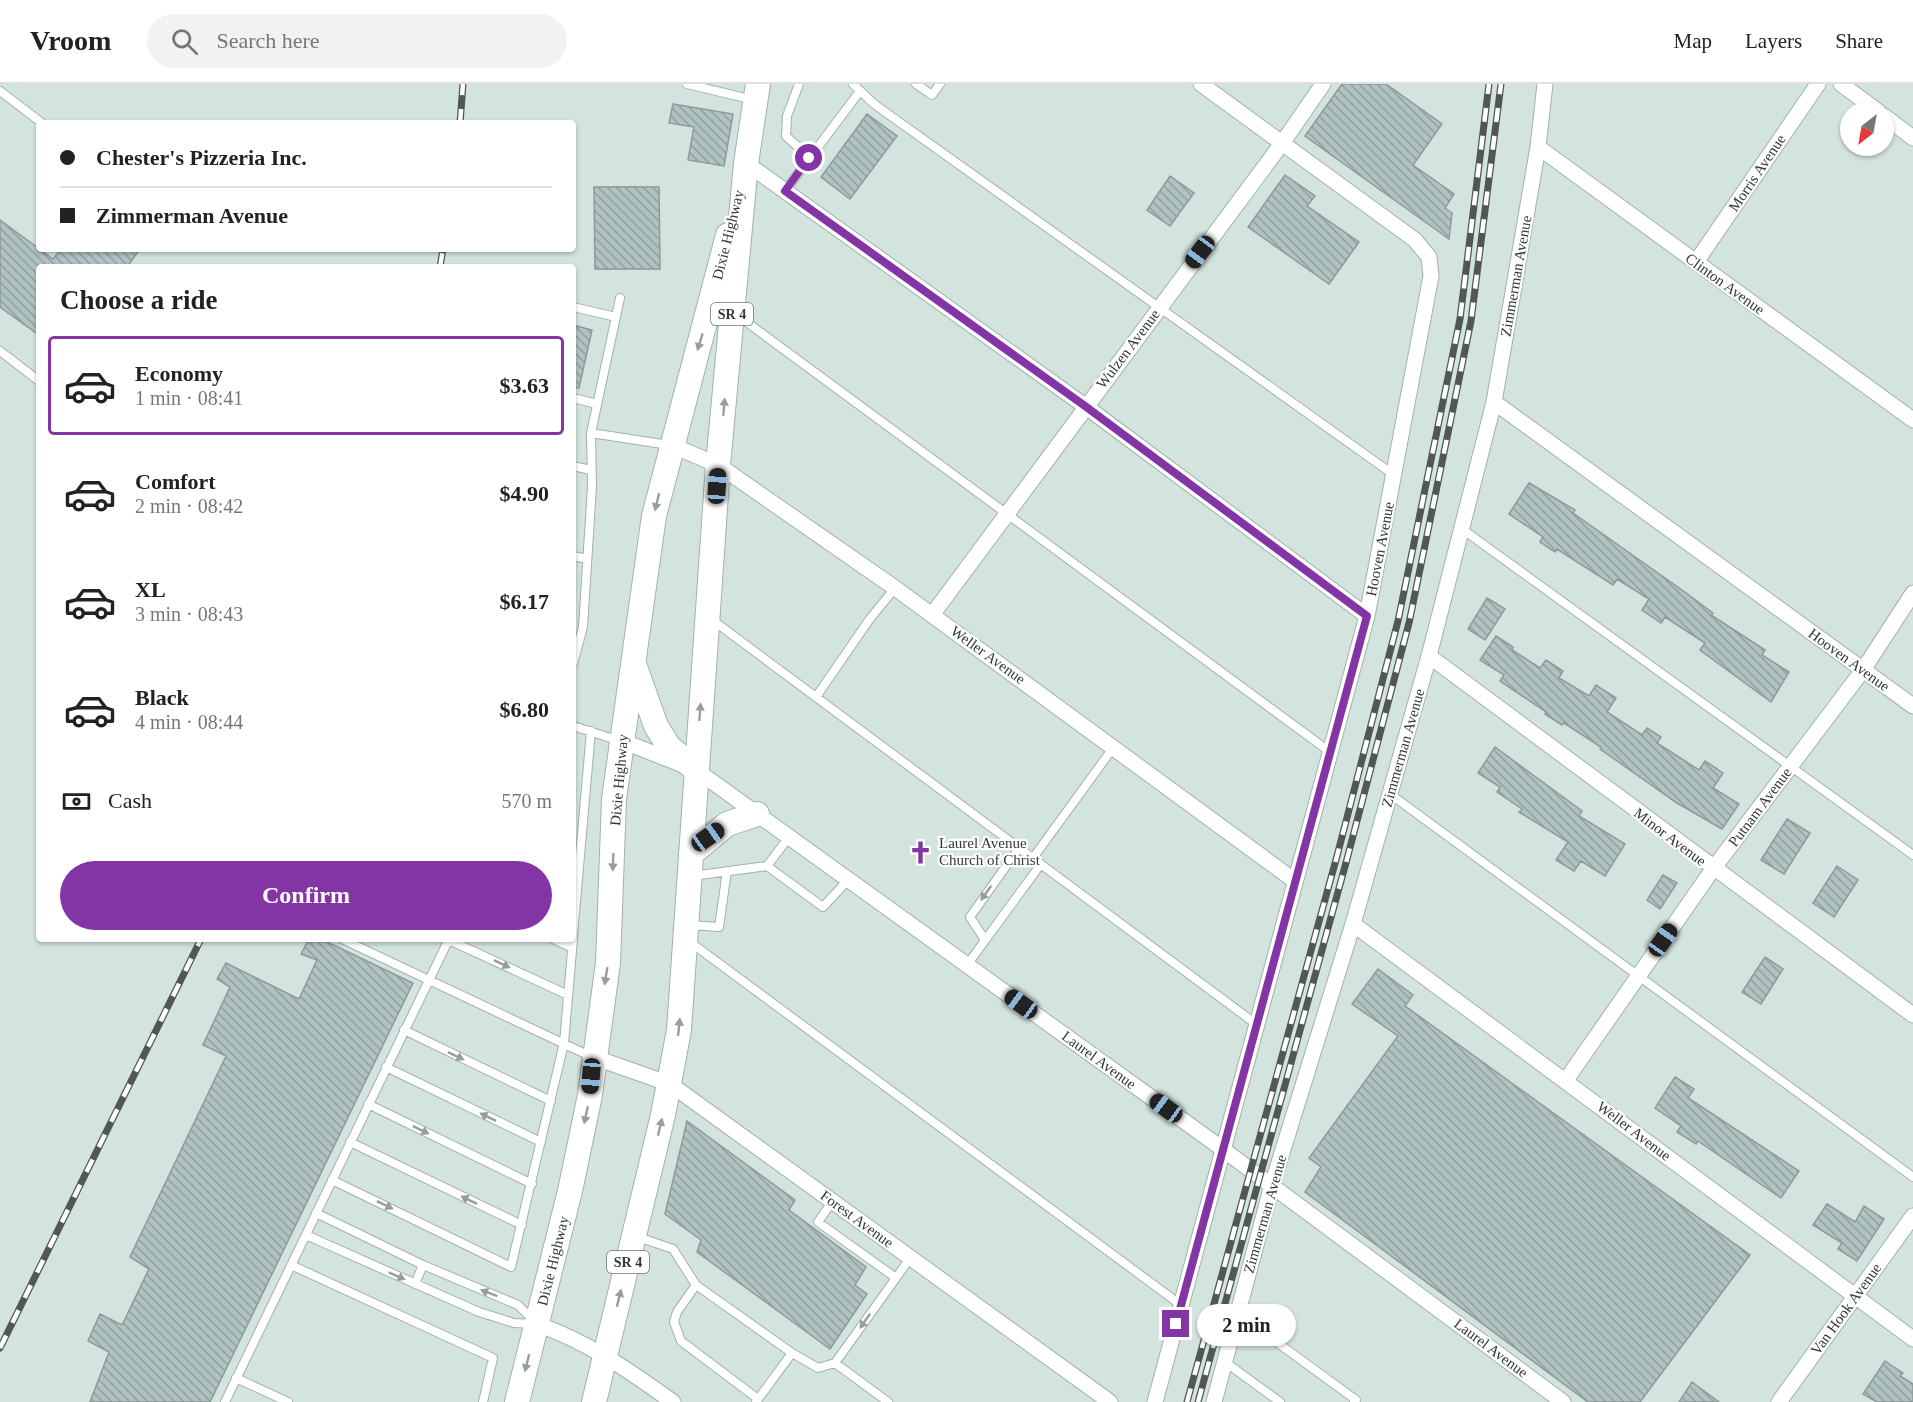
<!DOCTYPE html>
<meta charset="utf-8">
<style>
:root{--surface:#fff;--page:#f2f2f2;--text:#222;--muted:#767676;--line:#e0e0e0;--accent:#8435a5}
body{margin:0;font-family:"Times New Roman",serif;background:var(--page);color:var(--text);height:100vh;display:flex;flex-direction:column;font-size:22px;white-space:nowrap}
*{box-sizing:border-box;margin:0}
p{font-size:20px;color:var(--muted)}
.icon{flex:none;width:33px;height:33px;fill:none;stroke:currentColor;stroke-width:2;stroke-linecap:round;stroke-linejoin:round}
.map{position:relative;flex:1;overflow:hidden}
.panel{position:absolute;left:36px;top:180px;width:540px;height:678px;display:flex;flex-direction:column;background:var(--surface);border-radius:6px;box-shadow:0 2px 4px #0004}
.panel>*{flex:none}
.guide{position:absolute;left:36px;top:36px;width:540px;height:132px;border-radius:6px;box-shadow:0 2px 4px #0004;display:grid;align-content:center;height:132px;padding:0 24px;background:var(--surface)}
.needle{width:39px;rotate:211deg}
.fabs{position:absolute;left:1840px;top:18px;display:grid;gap:12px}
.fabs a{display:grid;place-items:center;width:54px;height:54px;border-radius:50%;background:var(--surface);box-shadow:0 2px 4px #0004;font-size:30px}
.end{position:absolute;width:27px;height:27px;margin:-14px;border:8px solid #8435a5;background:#fff;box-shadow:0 0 0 3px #fff}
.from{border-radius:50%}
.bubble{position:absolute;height:42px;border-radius:21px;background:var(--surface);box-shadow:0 2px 4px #0004;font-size:20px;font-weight:800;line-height:42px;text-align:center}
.car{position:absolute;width:18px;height:36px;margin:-18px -9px;border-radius:8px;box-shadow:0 0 4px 2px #0007;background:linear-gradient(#222 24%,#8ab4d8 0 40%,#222 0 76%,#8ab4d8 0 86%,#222 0)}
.guide b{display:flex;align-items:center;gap:21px;height:57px;font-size:22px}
.guide b+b{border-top:2px solid var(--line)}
.guide i{width:15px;height:15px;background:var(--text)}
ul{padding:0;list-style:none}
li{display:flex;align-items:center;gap:18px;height:99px;margin:0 12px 9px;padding:0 12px;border:3px solid transparent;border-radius:6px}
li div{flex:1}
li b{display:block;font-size:22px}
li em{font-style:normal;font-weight:800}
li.on{border-color:var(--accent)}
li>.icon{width:54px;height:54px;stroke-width:1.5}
h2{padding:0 24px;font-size:27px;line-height:72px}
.pay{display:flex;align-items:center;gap:15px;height:66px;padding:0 24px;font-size:22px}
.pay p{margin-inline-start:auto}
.button{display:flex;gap:12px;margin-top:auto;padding:12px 24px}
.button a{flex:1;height:69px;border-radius:36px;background:var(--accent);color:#fff;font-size:24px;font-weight:800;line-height:69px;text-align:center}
header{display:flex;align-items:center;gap:36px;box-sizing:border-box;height:84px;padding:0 30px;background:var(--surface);border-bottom:2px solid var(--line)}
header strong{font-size:28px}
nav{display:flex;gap:33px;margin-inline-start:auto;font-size:21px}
.search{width:420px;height:54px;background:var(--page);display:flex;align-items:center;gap:15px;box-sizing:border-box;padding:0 21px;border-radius:33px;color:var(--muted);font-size:22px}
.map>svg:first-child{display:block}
.building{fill:url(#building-back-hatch);stroke:#8b9b9c;stroke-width:1.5}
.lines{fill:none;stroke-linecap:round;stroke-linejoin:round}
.lane-casing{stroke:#a2b1ac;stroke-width:10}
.street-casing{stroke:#a2b1ac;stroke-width:17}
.primary-casing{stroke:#a2b1ac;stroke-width:26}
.lane{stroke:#fff;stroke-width:8}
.street{stroke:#fff;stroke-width:15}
.primary{stroke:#fff;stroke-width:24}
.rail-casing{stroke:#505856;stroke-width:7}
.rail{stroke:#fff;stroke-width:4.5;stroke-dasharray:14;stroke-linecap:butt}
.oneway{fill:#989c9a}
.route{stroke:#8435a5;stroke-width:8}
.labels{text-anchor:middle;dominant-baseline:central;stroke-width:4.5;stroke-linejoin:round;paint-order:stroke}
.shield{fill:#fff;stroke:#707472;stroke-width:1.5}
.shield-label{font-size:14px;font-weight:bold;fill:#323836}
.street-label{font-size:15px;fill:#323836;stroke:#fff}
.poi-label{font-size:15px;fill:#323836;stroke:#fff;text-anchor:start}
</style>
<header>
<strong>Vroom</strong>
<div class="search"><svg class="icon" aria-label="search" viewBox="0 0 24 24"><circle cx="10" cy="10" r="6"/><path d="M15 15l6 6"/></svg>Search here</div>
<nav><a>Map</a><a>Layers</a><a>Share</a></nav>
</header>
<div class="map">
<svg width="1913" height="1318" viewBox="0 0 1913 1318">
<defs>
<pattern id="building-back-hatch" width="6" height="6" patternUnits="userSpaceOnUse" patternTransform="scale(1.5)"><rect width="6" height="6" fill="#b1c2c3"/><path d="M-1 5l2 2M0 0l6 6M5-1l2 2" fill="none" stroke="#919f9f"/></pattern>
</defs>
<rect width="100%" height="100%" fill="#d3e3de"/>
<path class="building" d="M1342,0H1386L1442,40L1413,81L1454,110L1445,124L1452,129L1449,155L1305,52Z
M673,20L733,30L724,82L688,76L694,43L669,39Z
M867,30L897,52L850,115L821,93Z
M1285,91L1315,112L1307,122L1359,158L1329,200L1248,143Z
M1170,92L1194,109L1170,142L1147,126Z
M594,103H659L660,185H595Z
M0,136L53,175L61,165H140L127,183H39V251L0,223Z
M573,241L592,246L579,304L573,303Z
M1529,399L1575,426L1573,429L1682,506L1713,529L1711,531L1765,566L1762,571L1789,588L1771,618L1700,566L1705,559L1665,533L1661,539L1642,526L1649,515L1617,495L1613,501L1557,465L1555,468L1540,458L1543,453L1509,430Z
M1487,514L1505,525L1485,556L1468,545Z
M1496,552L1513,563L1512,566L1540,584L1546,576L1563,587L1559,594L1589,612L1596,601L1616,614L1607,628L1642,651L1647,644L1661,653L1657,659L1699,686L1705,677L1723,689L1713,704L1739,720L1722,745L1677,719L1600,665L1601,663L1564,639L1562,641L1545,630L1546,628L1500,597L1504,591L1480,576Z
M1495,663L1582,727L1579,732L1625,760L1605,792L1581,777L1574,787L1556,776L1568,758L1519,728L1522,725L1497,708L1500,703L1478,689Z
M1787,735L1810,749L1784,790L1761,776Z
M1837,782L1858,796L1834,833L1813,819Z
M1663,791L1677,799L1660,825L1647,816Z
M309,855H321L413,899L210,1318H90L109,1268L88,1257L100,1230L122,1241L149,1185L130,1173L226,972L203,961L230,903L217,895L226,879L299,915L317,876L301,870Z
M1765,873L1783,885L1761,920L1742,908Z
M1378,885L1413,911L1405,922L1750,1171L1640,1318H1588L1305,1108L1321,1083L1309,1074L1398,952L1352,920Z
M1675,993L1694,1005L1688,1014L1799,1087L1781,1114L1698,1057L1696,1060L1677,1048L1681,1042L1655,1024Z
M687,1037L795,1116L789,1126L866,1183L855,1201L867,1210L830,1265L697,1168L701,1156L665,1130Z
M1827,1120L1855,1138L1864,1122L1884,1135L1857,1177L1838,1165L1842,1159L1813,1141Z
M1885,1277L1903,1289L1900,1292L1913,1300V1318H1877L1863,1310Z
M1692,1298L1719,1318H1679Z"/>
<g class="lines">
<defs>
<path id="lane" d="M687,0L754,16
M799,0L787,32L786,52L809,73
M853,0L874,20L1394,391
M916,0L932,11L940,0
M0,7L42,39
M785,107L860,7
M573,223L616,233
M737,231L1330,668
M0,267L39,297
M573,314L597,320
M591,349L669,361
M573,382L591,386
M1462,445L1913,771
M573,472L587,475
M711,535L1256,940
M573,580L583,543L592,403L591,349L620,214
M816,613L869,536L895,504
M573,642L620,657
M1390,710L1913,1093
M789,753L767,782L823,823L848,796
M1033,774L1113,664
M692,792L767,782
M690,841L719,843L727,787
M573,851L591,647
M342,855L592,973
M553,855L572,864
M449,856L568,911
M985,856L970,833L1019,764
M690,858L1181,1221
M967,881L1041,780
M404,946L551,1017
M386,983L541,1058
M368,1020L532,1100
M350,1058L522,1141
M332,1096L511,1183L564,959L573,855
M832,1118L818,1138L896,1194L910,1174
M316,1129L423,1181L518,1221L534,1237
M306,1151L479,1228L514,1239L533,1240
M638,1153L673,1165L696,1201
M291,1181L493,1274L483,1318
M415,1200L423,1181
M1238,1230L1356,1316L1354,1318
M792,1269L818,1284L835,1279L896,1194
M1225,1278L1280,1318
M835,1279L888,1318
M236,1294L288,1318
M225,1318L449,855
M756,1318L792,1269L696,1201L677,1228L674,1238L681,1257L758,1315"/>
<path id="street" d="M1841,0L1879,28
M1884,32L1913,54
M1538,63L1913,336
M746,79L1085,322L1367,532
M1696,178L1818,0
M1494,318L1913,622
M671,361L718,381L895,504L1295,797
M932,531L1283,58L1323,0
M1429,572L1913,931
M622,657L696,686L1213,1058L1563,1318
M1353,840L1913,1255
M593,973L670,1000L1110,1318
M1566,996L1713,785L1863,586L1913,509
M537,1240C590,1259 628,1286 673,1318
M1155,1318L1367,532L1431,192L1429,173L1415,156L1201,0
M1214,1318L1272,1101L1353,840L1429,572L1494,318L1538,63L1545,0
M1779,1318L1913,1132"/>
<path id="primary" d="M634,580L656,642L669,663L696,686
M691,770L727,740L757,730
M517,1318L570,1107L590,1011L608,879L614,715L654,432L728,151
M594,1318L663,1031L679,946L718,381L746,79L758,0"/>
</defs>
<use href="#lane" class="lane-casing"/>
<use href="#street" class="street-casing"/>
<use href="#primary" class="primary-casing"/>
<use href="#lane" class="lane"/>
<use href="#street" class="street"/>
<use href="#primary" class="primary"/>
<defs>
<path id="rail" d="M460,39L463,0
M440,183L443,165
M0,1264L201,855
M1187,1318L1337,772L1398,537L1460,235L1489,0
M1198,1318L1347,775L1409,539L1471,237L1501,0"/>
</defs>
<use href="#rail" class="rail-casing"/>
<use href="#rail" class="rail"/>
</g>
<defs><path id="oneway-solid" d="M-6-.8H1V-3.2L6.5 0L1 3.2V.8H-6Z" transform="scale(1.5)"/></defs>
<g class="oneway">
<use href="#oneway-solid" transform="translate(700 258) rotate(107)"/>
<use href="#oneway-solid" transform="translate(724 323) rotate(-85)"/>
<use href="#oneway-solid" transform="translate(657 418) rotate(104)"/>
<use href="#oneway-solid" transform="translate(700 628) rotate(-86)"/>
<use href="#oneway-solid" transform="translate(613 778) rotate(92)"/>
<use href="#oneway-solid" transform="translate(986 809) rotate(126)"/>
<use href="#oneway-solid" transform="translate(502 880) rotate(25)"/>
<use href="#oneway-solid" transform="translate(606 892) rotate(99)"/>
<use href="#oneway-solid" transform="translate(679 943) rotate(-84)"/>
<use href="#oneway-solid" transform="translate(456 972) rotate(26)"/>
<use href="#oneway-solid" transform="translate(586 1031) rotate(102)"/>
<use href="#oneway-solid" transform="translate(488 1033) rotate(-154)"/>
<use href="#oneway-solid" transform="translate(660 1043) rotate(-77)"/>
<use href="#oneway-solid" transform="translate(421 1046) rotate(26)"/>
<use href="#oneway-solid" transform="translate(469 1116) rotate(-154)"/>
<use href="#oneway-solid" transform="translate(385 1121) rotate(26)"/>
<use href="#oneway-solid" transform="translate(397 1192) rotate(24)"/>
<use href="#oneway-solid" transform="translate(489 1209) rotate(-159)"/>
<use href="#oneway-solid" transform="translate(619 1214) rotate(-76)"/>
<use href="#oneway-solid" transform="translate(865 1237) rotate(125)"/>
<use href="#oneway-solid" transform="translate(527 1279) rotate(104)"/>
</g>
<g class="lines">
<path class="route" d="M809,74L785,107L1085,322L1367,532L1176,1240"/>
</g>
<defs>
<symbol id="church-bare" viewBox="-9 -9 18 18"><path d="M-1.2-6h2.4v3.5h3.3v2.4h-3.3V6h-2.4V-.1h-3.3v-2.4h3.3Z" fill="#8435a5" stroke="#fff" stroke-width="2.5" paint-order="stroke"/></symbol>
</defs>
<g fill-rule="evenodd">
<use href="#church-bare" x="904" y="752" width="33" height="33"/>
</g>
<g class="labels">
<g class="shield">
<rect x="711" y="219" width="42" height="22" rx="4.5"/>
<rect x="607" y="1167" width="42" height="22" rx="4.5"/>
</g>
<g class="shield-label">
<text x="732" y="230">SR 4</text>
<text x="628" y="1178">SR 4</text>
</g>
<g class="street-label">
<text transform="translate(1757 89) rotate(-56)">Morris Avenue</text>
<text transform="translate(728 151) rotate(-76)">Dixie Highway</text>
<text transform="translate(1516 192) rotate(-80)">Zimmerman Avenue</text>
<text transform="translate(1725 200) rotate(36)">Clinton Avenue</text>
<text transform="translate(1128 265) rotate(-53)">Wulzen Avenue</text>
<text transform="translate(1380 465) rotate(-79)">Hooven Avenue</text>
<text transform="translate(988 571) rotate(36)">Weller Avenue</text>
<text transform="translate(1849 576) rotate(36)">Hooven Avenue</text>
<text transform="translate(1403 664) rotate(-74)">Zimmerman Avenue</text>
<text transform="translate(619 696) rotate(-85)">Dixie Highway</text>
<text transform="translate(1760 723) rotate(-53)">Putnam Avenue</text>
<text transform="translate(1670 753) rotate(37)">Minor Avenue</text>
<text transform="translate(1099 976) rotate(36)">Laurel Avenue</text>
<text transform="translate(1634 1047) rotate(37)">Weller Avenue</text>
<text transform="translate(1265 1130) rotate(-74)">Zimmerman Avenue</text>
<text transform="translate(857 1135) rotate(36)">Forest Avenue</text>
<text transform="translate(553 1177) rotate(-76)">Dixie Highway</text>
<text transform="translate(1846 1225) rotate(-54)">Van Hook Avenue</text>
<text transform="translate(1491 1264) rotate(37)">Laurel Avenue</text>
</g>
<g class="poi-label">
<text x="939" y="759">Laurel Avenue<tspan x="939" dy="17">Church of Christ</tspan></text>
</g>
</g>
</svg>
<div class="fabs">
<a><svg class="needle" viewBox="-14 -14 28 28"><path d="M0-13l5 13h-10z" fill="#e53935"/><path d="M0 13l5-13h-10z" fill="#767676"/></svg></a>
</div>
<i class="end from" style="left:809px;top:74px"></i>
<i class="end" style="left:1176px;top:1240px"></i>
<div class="bubble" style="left:1197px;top:1220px;width:99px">2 min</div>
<i class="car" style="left:1200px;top:168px;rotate:217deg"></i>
<i class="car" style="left:717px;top:402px;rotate:4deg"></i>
<i class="car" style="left:708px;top:753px;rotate:55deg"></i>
<i class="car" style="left:1663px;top:856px;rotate:35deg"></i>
<i class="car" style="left:1021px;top:920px;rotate:306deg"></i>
<i class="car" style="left:591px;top:992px;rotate:185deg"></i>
<i class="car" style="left:1166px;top:1024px;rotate:306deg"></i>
<div class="guide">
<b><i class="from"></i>Chester's Pizzeria Inc.</b>
<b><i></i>Zimmerman Avenue</b>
</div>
<section class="panel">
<h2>Choose a ride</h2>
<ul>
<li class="on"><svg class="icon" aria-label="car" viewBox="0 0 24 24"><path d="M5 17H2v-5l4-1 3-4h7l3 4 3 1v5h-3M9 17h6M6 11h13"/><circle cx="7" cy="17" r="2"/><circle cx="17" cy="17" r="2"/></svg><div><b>Economy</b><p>1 min · 08:41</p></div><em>$3.63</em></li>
<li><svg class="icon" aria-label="car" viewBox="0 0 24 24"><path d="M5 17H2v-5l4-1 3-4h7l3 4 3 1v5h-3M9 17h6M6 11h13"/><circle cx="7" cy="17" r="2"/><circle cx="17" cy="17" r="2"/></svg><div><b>Comfort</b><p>2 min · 08:42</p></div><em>$4.90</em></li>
<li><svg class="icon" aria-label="car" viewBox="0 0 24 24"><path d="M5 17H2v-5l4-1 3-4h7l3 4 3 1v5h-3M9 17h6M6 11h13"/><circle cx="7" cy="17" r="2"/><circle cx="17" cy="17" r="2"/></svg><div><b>XL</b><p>3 min · 08:43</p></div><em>$6.17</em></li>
<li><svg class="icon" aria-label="car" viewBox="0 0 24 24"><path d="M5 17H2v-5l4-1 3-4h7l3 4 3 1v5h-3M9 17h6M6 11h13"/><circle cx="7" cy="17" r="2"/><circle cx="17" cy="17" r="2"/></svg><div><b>Black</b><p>4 min · 08:44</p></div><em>$6.80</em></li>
</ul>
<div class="pay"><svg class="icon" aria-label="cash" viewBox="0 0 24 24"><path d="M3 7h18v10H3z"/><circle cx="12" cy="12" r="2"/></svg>Cash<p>570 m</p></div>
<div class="button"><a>Confirm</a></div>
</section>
</div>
